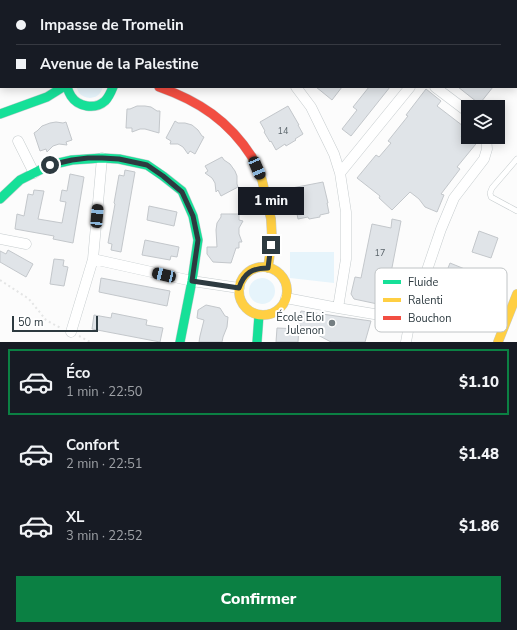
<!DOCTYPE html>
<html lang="fr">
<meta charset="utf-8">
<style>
:root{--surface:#171b24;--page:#242831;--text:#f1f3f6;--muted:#9ea1a6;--line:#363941;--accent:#0b8043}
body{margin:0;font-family:"Nunito Sans",sans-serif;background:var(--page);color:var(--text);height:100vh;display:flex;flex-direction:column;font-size:15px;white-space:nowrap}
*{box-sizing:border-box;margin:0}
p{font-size:13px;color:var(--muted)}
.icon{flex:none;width:22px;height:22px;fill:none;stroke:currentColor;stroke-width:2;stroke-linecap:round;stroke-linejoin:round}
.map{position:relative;height:342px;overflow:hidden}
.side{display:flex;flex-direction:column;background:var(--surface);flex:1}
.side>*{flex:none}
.top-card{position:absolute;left:0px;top:0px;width:517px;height:88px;box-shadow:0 2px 10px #0003;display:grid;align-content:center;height:88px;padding:0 16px;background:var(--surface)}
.tools{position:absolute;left:461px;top:100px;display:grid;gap:8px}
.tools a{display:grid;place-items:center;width:44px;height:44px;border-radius:0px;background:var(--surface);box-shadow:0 2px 10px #0003;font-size:20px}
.scale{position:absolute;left:12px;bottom:10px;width:86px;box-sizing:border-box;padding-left:4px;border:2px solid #2d3a40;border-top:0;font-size:11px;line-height:14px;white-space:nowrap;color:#2d3a40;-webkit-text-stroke:3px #fff;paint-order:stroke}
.end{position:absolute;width:18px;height:18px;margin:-9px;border:5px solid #2d3a40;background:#fff;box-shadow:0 0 0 2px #fff}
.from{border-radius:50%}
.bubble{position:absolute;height:28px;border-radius:0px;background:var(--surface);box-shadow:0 2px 10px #0003;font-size:13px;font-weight:800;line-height:28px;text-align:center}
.car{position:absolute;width:12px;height:24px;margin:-12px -6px;border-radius:5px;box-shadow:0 0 3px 1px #0007;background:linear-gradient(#222 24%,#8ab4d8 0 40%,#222 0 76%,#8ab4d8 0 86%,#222 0)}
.top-card b{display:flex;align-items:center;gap:14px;height:38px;font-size:15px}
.top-card b+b{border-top:1px solid var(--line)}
.top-card i{width:10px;height:10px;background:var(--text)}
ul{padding:7px 0 0;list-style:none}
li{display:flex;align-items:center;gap:12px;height:66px;margin:0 8px 6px;padding:0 8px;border:2px solid transparent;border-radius:0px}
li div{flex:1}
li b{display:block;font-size:15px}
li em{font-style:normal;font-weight:800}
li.on{border-color:var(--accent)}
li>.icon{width:36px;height:36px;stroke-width:1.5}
.action{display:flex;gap:8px;margin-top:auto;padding:8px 16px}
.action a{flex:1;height:46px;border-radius:0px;background:var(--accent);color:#fff;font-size:16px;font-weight:800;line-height:46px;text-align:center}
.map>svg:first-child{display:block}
.green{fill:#e6f4fb}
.building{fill:#e0e4e8;stroke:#c3c7cb}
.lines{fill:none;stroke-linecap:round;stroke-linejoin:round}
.lane-casing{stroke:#c6ccce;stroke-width:6}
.street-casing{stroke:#c6ccce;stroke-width:11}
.fast-casing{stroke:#c6ccce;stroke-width:10}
.slow-casing{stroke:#c6ccce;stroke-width:10}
.jam-casing{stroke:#c6ccce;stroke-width:10}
.path{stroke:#e4e5e5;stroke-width:2;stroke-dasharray:2 3;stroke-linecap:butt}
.lane{stroke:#fff;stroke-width:5}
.street{stroke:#fff;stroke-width:10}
.fast{stroke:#16e098;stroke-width:9}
.slow{stroke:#ffcf43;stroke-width:9}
.jam{stroke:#f24e42;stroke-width:9}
.route{stroke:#2d3a40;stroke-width:5}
.poi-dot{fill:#757e82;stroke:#fff;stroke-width:1.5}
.labels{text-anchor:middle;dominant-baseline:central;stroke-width:4;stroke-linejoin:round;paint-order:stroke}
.number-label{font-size:9px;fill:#5a646a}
.poi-label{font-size:11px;fill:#2d3a40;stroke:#fff;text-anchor:end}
.key{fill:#fff;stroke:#c0c4c6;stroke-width:1}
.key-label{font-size:11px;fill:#2d3a40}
</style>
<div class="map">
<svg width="517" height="342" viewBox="0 0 517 342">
<rect width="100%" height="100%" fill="#fcfcfc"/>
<path class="green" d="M76,87H103C102,89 101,92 100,93C95,100 84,99 79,93C79,93 77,88 76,87Z
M290,252H334V283L290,278Z
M249 291a13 13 0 1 1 26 0a13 13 0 1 1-26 0Z"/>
<path class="building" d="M316,87H342L332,100Z
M369,87H390L351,136L342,129L357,110L353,107Z
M458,87H493L481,102H477Z
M426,89L441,101L437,106L467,129L461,137H480V139L457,167L460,169L441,194L444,195L437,212L425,207L419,199L410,192L392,210L379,198L380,196L357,178L376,155L379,157L391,143L388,141L408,116L406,115Z
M137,106H145L151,107L157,111H160L159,133L145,129H140L132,132V128H126L127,109H130Z
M288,106L299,125H298L303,134L295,139L296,140L286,146L285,144L276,150L271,141L270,142L264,132L265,131L260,122Z
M175,121L178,123H185L192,125L198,130L202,136L204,137L195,154L190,151L188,154L183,147L178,144H170L171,141L166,138Z
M56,122L63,123L66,122L72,140L66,142L67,145L59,144L53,146L47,152L46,149L40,151L34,133L37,131L42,126L50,123Z
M222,157L224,160L230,164L235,171L237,176V184L238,187L221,196L218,190L216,192L215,183L212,178L205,173L208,171L205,166Z
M125,170L135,172L121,252L111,250L112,244L108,243L115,204L114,203L119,175L124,176Z
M70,174L84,177L73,243L53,239L54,236L15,229L17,214L24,216L28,194L33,195L34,190L44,191L38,219L62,223L66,202L60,201L62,190L67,191Z
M323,182L328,203H327L329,213L320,215V217L309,219L308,217L298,219L296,209L295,210L292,198H294L292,188Z
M149,206L177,212L174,226L147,220Z
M221,214H239V220L243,221L239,228V234L242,242H239V248H236L231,263L213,262L207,254V247H217L216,230L217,223L221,217Z
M392,219L401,221L390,278L406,281L405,287L414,289L408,305L401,309L354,299L351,294L355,277L361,278L372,224L391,228Z
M479,231L498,238L491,258L472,252Z
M145,240L179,247L177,257L171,256L170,260L142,255Z
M8,250L33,264L26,277L0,262V251L6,254Z
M54,259L64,260L63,266L68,267L64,286L50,284Z
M450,263L477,274L459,316H460L457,325L430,314Z
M101,278L170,291L167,306L99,292Z
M206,305L220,308L225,316L228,317L227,327L223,337L222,342H199L200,336L204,320L197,318L198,310Z
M301,311L371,321L365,342H331L297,324Z
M112,313L147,320L146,325L163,328L160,342L92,329L94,315L111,318Z
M277,328L299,329L298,342H276Z"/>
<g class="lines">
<defs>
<path id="lane" d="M517,159L492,188L490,193L491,197L517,211"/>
<path id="street" d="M19,1L20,0
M112,1V0
M203,1V0
M335,1V0
M0,20L1,19
M296,87L311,107L334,154L340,173L346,212V259L338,308
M435,87L468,112
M18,141L34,173
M340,173L410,87
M0,239L26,244
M93,259L192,281L239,288
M286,298L338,308L410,320
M71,332L91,266L93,259L102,158
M406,342L410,320L441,229L454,198L484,159L487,149L486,137"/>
<path id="fast" d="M67,87C68,90 69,93 71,96C78,107 95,110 105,101C109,97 111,92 113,87
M0,114L47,97L63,87
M0,199L20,180L50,165L72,160L102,158L119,159L147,165L163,176L182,191L193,216L198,240L192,281L180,342
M257,342L259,315"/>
<path id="slow" d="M252,157L257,168L262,180L271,219L272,238L268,268
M239 291a24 24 0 1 1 48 0a24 24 0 1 1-48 0Z
M498,342L517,294"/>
<path id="jam" d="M159,87C199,101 229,121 252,157"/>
</defs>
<use href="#lane" class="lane-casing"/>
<use href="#street" class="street-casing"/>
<use href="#fast" class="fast-casing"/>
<use href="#slow" class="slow-casing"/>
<use href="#jam" class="jam-casing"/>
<path class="path" d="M0,280L29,299L46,320L55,325L61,328
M79,336L90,342"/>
<use href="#lane" class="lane"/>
<use href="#street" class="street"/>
<use href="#fast" class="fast"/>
<use href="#slow" class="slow"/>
<use href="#jam" class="jam"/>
</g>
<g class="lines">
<path class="route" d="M50,165L72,160L88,158H102L119,159L147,165L163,176L182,192L193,216L198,240L192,281L239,288C244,273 252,268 268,268L271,245"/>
</g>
<circle class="poi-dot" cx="332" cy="323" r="4"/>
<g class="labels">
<g class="number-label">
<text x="283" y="131">14</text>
<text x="380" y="253">17</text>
</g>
<g class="poi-label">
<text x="324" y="317">École Eloi<tspan x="324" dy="13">Julenon</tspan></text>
</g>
</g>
<rect x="375" y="268" width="132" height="64" rx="6" class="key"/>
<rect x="383" y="280" width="18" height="4" fill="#16e098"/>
<rect x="383" y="298" width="18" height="4" fill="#ffcf43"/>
<rect x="383" y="316" width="18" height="4" fill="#f24e42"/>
<g class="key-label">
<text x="408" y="286">Fluide</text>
<text x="408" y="304">Ralenti</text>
<text x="408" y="322">Bouchon</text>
</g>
</svg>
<div class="tools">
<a><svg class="icon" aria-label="layers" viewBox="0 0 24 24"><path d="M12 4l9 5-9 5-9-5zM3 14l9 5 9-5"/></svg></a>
</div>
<div class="scale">50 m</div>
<i class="end from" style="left:50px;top:165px"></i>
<i class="end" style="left:271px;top:245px"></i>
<div class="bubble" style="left:238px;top:187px;width:66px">1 min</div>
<i class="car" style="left:257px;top:168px;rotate:157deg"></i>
<i class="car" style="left:97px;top:216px;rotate:5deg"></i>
<i class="car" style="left:164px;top:275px;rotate:283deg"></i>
<div class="top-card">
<b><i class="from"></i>Impasse de Tromelin</b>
<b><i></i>Avenue de la Palestine</b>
</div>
</div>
<section class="side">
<ul>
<li class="on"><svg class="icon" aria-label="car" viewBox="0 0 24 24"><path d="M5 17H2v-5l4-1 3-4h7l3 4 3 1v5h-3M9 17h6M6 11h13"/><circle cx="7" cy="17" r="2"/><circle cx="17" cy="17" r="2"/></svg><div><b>Éco</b><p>1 min · 22:50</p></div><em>$1.10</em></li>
<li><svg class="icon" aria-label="car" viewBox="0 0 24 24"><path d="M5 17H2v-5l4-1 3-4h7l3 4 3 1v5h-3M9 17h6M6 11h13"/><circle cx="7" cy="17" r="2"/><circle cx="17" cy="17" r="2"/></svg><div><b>Confort</b><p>2 min · 22:51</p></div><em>$1.48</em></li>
<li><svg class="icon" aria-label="car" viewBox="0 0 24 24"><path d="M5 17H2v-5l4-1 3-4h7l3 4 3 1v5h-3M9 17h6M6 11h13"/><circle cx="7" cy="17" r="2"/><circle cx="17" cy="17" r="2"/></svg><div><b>XL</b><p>3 min · 22:52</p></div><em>$1.86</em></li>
</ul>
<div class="action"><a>Confirmer</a></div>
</section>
